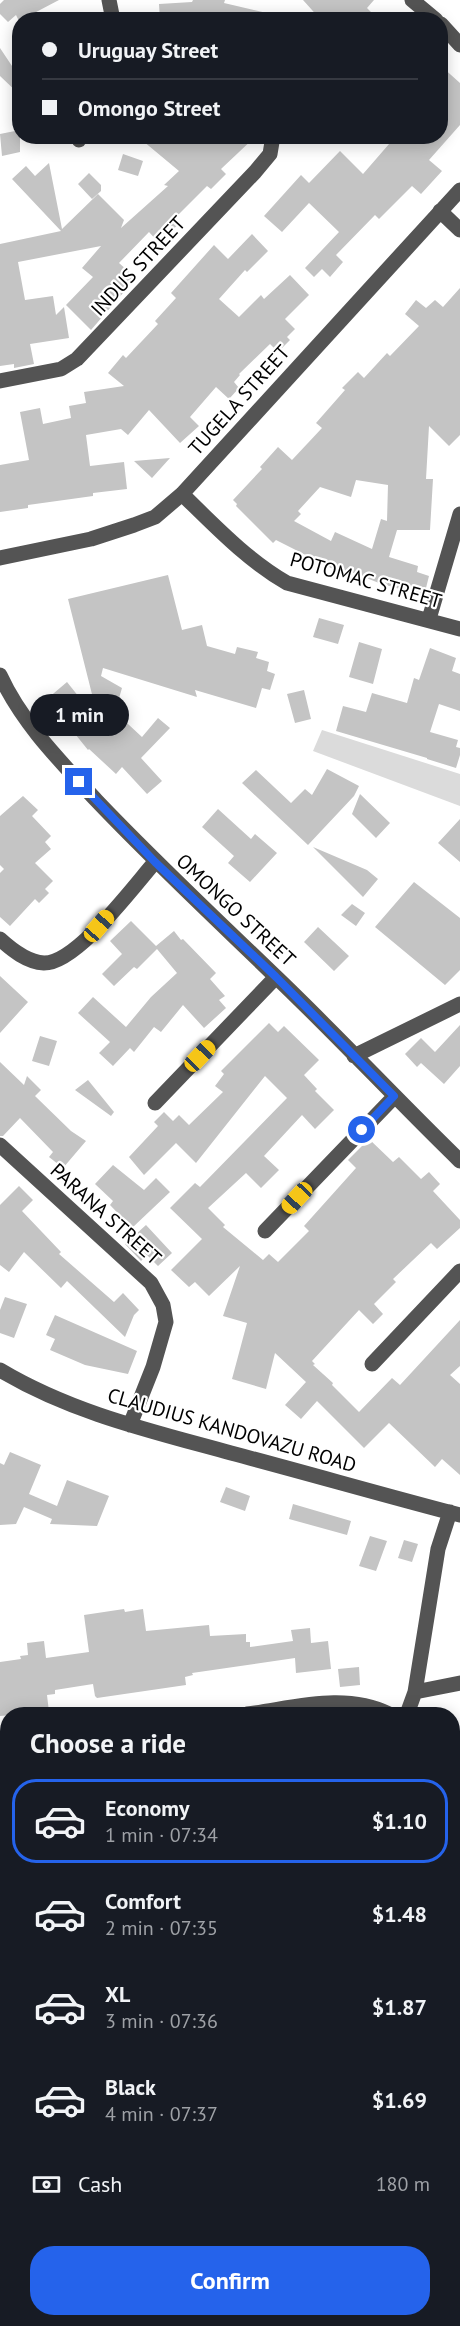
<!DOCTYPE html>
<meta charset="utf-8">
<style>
:root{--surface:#171b24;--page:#20242c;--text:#f1f3f6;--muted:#9ea1a6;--line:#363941;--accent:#2563eb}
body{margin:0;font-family:"PT Sans",sans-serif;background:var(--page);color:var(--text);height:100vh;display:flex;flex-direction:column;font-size:22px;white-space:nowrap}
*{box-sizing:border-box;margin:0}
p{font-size:20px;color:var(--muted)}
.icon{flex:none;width:33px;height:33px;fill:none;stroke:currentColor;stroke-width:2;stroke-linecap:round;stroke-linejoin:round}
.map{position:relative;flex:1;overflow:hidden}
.sheet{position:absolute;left:0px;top:1707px;width:460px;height:620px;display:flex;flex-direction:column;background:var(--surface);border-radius:24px 24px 0 0;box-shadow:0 3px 15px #0003}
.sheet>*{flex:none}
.hud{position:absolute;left:12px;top:12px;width:436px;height:132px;border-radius:24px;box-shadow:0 3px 15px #0003;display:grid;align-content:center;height:132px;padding:0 30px;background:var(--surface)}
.end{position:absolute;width:27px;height:27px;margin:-14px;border:8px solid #2563eb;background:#fff;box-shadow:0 0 0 3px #fff}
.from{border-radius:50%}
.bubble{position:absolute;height:42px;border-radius:21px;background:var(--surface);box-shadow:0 3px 15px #0003;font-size:20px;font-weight:700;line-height:42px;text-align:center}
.car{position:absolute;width:18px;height:36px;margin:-18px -9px;border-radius:8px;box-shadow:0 0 4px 2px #0007;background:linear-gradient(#f5c518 24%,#345 0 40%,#f5c518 0 76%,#345 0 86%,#f5c518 0)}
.hud b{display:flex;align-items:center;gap:21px;height:57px;font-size:22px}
.hud b+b{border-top:2px solid var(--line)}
.hud i{width:15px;height:15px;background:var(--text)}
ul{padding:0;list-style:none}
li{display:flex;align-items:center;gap:18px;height:84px;margin:0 12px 9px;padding:0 18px;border:3px solid transparent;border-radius:24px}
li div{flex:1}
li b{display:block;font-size:22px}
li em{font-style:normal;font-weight:700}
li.current{border-color:var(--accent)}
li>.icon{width:54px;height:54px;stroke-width:1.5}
h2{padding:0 30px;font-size:27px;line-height:72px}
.pay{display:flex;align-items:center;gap:15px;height:66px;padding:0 30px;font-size:22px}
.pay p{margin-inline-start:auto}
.primary-button{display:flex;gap:12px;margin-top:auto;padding:12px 30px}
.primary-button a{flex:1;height:69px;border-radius:24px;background:var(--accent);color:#fff;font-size:24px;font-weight:700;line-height:69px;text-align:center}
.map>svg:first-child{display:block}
.green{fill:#dbdbdb}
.building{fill:#c4c4c4;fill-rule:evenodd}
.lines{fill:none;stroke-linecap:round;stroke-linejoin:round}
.minor{stroke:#545454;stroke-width:15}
.route{stroke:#2563eb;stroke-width:8}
.labels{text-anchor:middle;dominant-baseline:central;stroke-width:4.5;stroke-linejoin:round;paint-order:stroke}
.street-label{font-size:20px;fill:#000;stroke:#fff}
</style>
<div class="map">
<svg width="460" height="2326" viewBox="0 0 460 2326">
<rect width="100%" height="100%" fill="#fff"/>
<path class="green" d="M322,730L460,774V806L313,751Z"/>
<path class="building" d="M4,0H59L19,21L16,15L8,22L0,14V4Z
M193,0H225L224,3L271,14L270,20H160L159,4L192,2Z
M303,0H374L367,8L379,20H321Z
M0,48L20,78V95L0,76Z
M441,66L460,83V125L429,160L442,171L421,194L412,186L379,219L375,215L336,255L343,262L330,277L322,269L314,277L305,268L339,232L309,203L282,232L264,216L301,175L309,183L340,151L363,174L396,136H441Z
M20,130V152L2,156L0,134Z
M137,136H256L221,169L226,174L211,189L207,186L174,219L179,224L158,242L149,232L119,263L136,278L91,330L66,305L93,277L82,268L101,246L18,262L25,300L53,296L56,315L64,307L69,338L30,344L34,364L14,368V364L0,366V244L61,231L12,179L26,166L35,176L49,163L62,229L98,194L124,220L121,228L168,186L164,185L179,171Z
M123,154L143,161L138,176L118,170Z
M89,173L101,185V191L92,199L78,184Z
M252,234L268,251L247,272L245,270L219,299L239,317L261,295L264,299L290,275L309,295L285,319L295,329L287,337L290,340L278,352L270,344L239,374L240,375L234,382L239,388L229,399L216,387L190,417L199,426L180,443L149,410L128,435L121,429L86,435L90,466L124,462L127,489L93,493V496L28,505V508L0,512V465L29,460L20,412L40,408L43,424L71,418L69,406L86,403L84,392L124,386L108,373L123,355L126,358L158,324L155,321L176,298L171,293L214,245L228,259Z
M460,288V435L449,446L429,426L426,479H433L430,530H397L389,557L418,566L417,572L429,576L424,596L379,583L351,572L349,577L276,540L273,543L236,506L237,504L233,500L262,469L260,467L278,447L292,460L322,428L316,423L345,390L342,388L358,372L364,378L387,353L390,356L419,326L405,314L416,300L426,308L435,300L443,307ZM356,480L388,485L387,521L381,519L372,549L335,532L331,541L294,521L301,514L298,511L320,487L351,497Z
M170,458L152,478L134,461Z
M168,575L182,630L202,625L207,646L235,654L237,647L258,652L256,658L269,662L267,671L275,674L270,690L262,688L256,708L195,690L197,697L103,668L101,676L122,688L115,712L142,737L158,718L170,728L141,758L162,781L147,794L122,767L116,774L89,749L88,750L47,699L67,682L99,722L68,599Z
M319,618L344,625L338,644L313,637Z
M359,642L382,649L373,684L349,677Z
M430,648L456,658L452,671L460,674V711L439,704L430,732L458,740L456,747L460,748V755L456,768L427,759V758L336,731L343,706L366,712L372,693L407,703L414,678L419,680Z
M304,690L311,719L295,723L287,694Z
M327,769L359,786L354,796L308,845L242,783L256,770L291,803L305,789L312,795Z
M360,794L390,823L376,838L352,814Z
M23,796L38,810L32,816L51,836L45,842L51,849L35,863L53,881L45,889L49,893L39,903L35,899L10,926L0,917V873L4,869L0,865V816Z
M218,809L251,839L255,834L277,853L250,882L228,863L234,856L202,827Z
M460,819V862L438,843Z
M313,847L367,870L378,879L363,897Z
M414,882L460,918V970L445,985L375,927Z
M352,904L365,913L356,926L341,915Z
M131,921L156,946L174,931L181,940L183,939L216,973L210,979L225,996L219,1000L226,1008L204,1028L183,1005L161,1032L154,1027L134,1052L130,1048L113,1066L99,1053L110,1042L78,1013L93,997L126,1027L151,997L177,973L157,949L137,969L134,967L114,986L102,974L122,954L110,941Z
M318,927L349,956L334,971L304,942Z
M0,976L28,1002L0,1033Z
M269,1023L278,1032L284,1026L319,1060L304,1075L317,1089L315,1091L334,1110L315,1129L302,1115L264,1156L279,1170L261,1188L246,1173L208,1208L225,1225L223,1227L263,1260L269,1254L278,1262L309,1231L304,1226L356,1168L348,1160L369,1139L393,1162L399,1157L421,1179L429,1172L440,1184L433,1191L460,1220V1228L437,1249L431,1243L393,1279L396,1282L374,1304L383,1314L373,1324L359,1310L312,1361L315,1364L313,1365L333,1383L332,1385L359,1412L392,1378L400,1385L460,1320V1366L450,1375L460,1384V1475L442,1459L435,1467L389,1423L364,1448L317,1401L301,1419L285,1405L306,1382L275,1353L266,1389L232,1379L247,1323L223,1316L240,1266L209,1296L195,1282L189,1287L171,1270L202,1239L170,1208L195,1183L200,1187L287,1098L265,1076L196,1163L176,1143L144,1175L129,1157L158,1126L154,1122L164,1112L173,1121L179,1115L189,1125L223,1092L215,1086L224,1074L221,1071Z
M460,1025V1066L444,1084L421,1063L417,1067L405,1054L421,1038L435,1052Z
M40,1036L57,1041L49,1066L32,1061Z
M0,1062L24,1085L27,1076L41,1090L35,1096L71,1131L86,1141L63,1168L49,1157L53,1152L20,1118L3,1136H0Z
M88,1080L114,1112L111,1116L75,1090Z
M113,1165L144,1190L156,1178L170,1192L132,1228L110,1205L113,1201L95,1184Z
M19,1186L33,1200L22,1211L61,1252L59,1254L114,1302L123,1293L139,1310L134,1315L125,1337L67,1281L61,1288L24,1252L9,1272L0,1265V1205Z
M146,1225L172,1253L158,1266L147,1255L141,1261L125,1244Z
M5,1297L27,1304L14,1338L0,1333V1310Z
M55,1315L137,1351L128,1374L85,1365L50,1350L55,1339L46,1335Z
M10,1452L41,1465L29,1494L57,1506L67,1480L109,1496L97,1526L50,1524L52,1519L24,1507L16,1524L0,1525V1463L4,1465Z
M226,1487L250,1496L245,1511L220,1502Z
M293,1504L351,1521L347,1535L289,1519Z
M370,1536L387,1541L376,1571L359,1566Z
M404,1540L418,1544L412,1562L398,1558Z
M124,1609L125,1612L143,1609L146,1631L209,1625L210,1636L246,1634V1642H250V1647L293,1641L291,1630L310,1628L311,1643L328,1641L331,1669L296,1673L295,1658L192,1673L193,1675L185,1677L186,1685L97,1698L95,1696L93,1684L55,1690V1694L47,1695L49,1712L0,1716V1662L21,1659L20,1656L28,1655L27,1643L44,1641L46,1658L89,1652L84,1615Z
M359,1667L360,1685L340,1687L338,1669Z"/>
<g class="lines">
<path class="minor" d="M109,0L113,20
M412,0L436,20
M441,24L460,45
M79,140L81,136
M440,211L460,230
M0,381L61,369L77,359L255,172L270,154L273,136
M182,494C215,526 247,560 287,583L460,629
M0,558L91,539L134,525L155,517L182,494L460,190
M429,619L460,514
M0,675C22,723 60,761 96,800C153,860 214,917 274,975C337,1035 397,1100 460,1161
M0,939C12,950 27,962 44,963C77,963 133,887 155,862
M354,1056L460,1004
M155,1103L276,977
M0,1145L151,1283L163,1305L166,1322L153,1367L130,1425
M265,1231L394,1097
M372,1364L460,1271
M0,1370C72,1413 151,1431 231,1453C307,1473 383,1495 460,1515
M415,1692L460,1683
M247,1714C294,1708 345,1692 389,1714
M407,1714L415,1692L438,1549L450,1512
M0,1742L8,1741
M0,1942L8,1940
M453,2004L460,2003
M0,2126L8,2124"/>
</g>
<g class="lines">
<path class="route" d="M79,782L155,862L276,977L394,1096L362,1130"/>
</g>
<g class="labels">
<g class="street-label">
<text transform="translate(138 266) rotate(-47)">INDUS STREET</text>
<text transform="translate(239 400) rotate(-48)">TUGELA STREET</text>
<text transform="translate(366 580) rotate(16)">POTOMAC STREET</text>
<text transform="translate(236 910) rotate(43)">OMONGO STREET</text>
<text transform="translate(106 1214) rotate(42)">PARANA STREET</text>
<text transform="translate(232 1430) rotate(16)">CLAUDIUS KANDOVAZU ROAD</text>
</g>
</g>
</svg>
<i class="end from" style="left:362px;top:1130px"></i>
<i class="end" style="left:79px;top:782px"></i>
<div class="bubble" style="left:30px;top:694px;width:99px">1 min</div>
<i class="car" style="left:99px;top:926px;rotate:41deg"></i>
<i class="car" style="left:200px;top:1056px;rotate:44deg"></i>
<i class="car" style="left:297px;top:1198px;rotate:223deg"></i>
<div class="hud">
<b><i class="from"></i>Uruguay Street</b>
<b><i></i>Omongo Street</b>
</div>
<section class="sheet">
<h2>Choose a ride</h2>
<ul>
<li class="current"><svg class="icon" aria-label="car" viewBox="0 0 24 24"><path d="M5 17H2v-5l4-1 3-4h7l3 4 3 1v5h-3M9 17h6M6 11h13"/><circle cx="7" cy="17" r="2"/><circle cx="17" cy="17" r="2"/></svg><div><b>Economy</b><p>1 min · 07:34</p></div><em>$1.10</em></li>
<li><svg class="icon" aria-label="car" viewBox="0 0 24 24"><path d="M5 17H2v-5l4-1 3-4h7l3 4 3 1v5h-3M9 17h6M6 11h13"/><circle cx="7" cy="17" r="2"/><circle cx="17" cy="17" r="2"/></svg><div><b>Comfort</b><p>2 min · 07:35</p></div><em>$1.48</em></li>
<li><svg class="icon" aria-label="car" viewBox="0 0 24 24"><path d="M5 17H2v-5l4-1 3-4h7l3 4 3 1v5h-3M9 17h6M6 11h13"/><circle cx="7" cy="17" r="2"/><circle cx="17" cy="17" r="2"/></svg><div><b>XL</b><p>3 min · 07:36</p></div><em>$1.87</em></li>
<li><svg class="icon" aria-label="car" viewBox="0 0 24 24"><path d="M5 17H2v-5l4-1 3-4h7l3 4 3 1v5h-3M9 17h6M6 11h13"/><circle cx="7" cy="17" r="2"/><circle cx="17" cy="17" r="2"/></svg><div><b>Black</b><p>4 min · 07:37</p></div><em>$1.69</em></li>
</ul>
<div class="pay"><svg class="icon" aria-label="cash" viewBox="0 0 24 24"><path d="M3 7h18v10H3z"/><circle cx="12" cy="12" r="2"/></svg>Cash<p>180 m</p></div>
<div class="primary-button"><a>Confirm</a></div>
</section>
</div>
